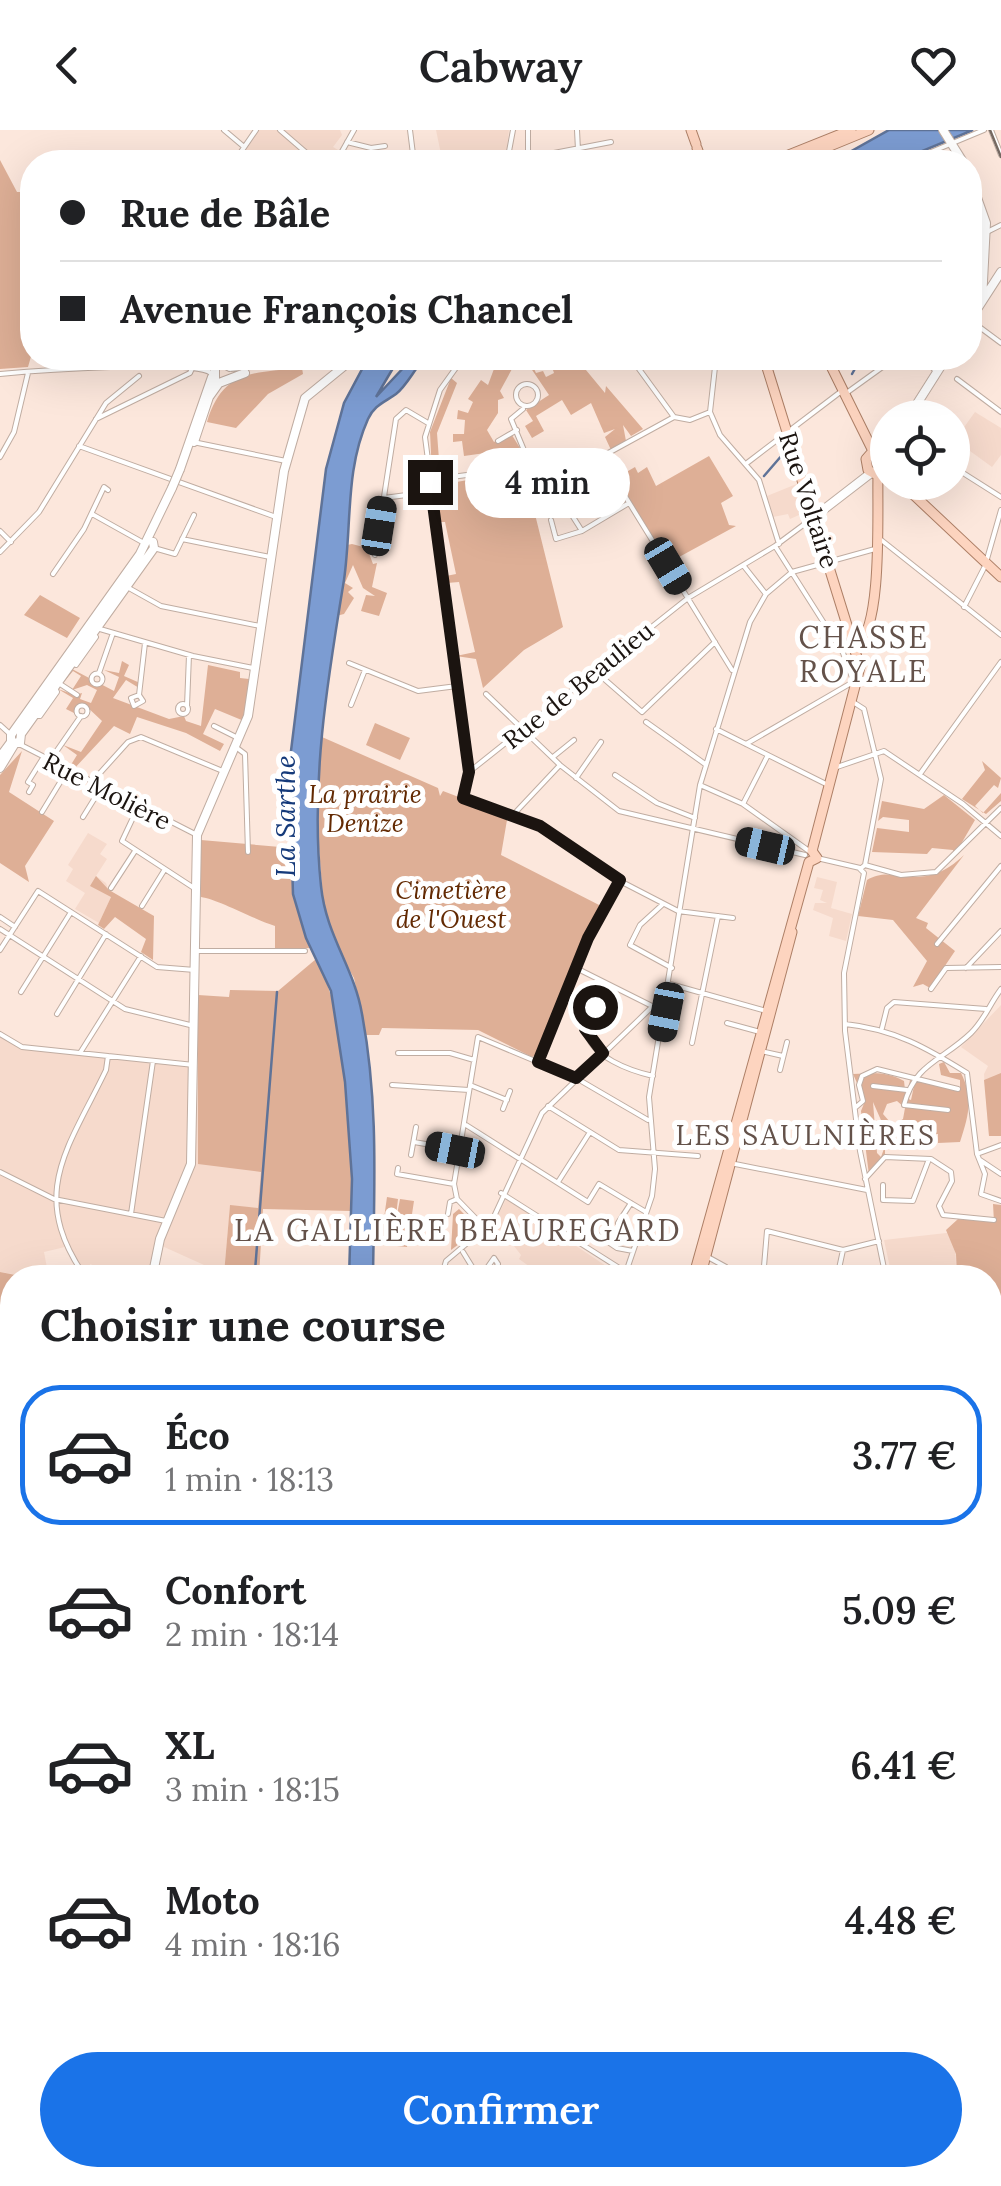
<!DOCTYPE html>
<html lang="fr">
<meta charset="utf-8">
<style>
:root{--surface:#fff;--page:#f2f2f2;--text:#202124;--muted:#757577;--line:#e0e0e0;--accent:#1a73e8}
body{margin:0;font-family:Lora,serif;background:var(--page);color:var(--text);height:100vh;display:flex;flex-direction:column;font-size:38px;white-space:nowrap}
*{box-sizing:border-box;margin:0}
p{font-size:32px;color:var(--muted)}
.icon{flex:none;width:55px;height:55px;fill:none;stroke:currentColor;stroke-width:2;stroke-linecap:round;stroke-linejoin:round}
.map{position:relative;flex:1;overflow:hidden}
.panel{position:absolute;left:0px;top:1135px;width:1002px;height:922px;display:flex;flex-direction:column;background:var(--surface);border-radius:40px 40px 0 0;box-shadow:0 10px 40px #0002}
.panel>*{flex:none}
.top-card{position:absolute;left:20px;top:20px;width:962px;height:220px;border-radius:40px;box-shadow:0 10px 40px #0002;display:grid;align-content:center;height:220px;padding:0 40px;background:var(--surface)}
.fabs{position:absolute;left:870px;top:270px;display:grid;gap:20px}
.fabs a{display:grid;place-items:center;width:100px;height:100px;border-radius:50%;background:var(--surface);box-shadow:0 10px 40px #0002;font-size:50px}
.end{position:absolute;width:45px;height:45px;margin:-22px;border:12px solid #1b1410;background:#fff;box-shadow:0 0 0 5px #fff}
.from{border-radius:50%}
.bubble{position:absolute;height:70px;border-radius:35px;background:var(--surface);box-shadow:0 10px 40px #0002;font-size:32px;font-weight:600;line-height:70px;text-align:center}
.car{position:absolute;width:30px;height:60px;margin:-30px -15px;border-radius:12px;box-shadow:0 0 8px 2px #0007;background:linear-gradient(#222 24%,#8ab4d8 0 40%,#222 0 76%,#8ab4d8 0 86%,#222 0)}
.top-card b{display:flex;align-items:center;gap:35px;height:95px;font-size:38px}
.top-card b+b{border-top:2px solid var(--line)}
.top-card i{width:25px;height:25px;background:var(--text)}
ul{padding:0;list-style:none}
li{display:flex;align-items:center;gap:30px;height:140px;margin:0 20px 15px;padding:0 20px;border:5px solid transparent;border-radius:40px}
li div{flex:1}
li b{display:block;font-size:38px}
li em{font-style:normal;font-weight:600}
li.active{border-color:var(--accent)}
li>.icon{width:90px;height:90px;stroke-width:1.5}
h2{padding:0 40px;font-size:45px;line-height:120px}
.cta{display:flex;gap:20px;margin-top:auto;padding:20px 40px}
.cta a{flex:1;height:115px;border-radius:60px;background:var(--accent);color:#fff;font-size:40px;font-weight:600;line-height:115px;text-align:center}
header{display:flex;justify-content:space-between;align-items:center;height:130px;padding:0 40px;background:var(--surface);font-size:45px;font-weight:600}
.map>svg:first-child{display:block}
.built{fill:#f6dacc}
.green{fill:#deaf96}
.water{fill:#7c9cd2;stroke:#5f7398;stroke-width:2.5}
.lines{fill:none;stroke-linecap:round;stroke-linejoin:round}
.stream{stroke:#5f7398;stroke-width:2.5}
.ferry{stroke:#153a7a;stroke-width:2.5;stroke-dasharray:12 10;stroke-linecap:butt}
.street-casing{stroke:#c0ada2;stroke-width:6}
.secondary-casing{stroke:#c0ada2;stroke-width:10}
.primary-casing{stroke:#ad7f66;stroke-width:11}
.highway-casing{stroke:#ad7f66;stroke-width:14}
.street{stroke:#fff;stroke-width:4}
.secondary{stroke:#fff;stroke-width:8}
.primary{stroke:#fdd4bf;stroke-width:9}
.highway{stroke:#fbb895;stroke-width:11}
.tram{stroke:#756861;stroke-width:2.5}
.rail{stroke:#756861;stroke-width:2.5;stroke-dasharray:15 8;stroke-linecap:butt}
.secondary-bridge-casing{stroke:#c0ada2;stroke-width:10;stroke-linecap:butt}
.secondary-bridge{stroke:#fff;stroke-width:8}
.route{stroke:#1b1410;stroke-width:12}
.labels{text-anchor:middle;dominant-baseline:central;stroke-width:10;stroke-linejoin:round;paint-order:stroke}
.street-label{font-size:25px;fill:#1b1410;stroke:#fff}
.park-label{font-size:25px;font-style:italic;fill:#632a03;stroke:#fff}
.water-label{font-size:28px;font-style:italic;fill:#153a7a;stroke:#fff}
.neighbourhood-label{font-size:28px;letter-spacing:2.5px;fill:#64524a;stroke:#fff}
.quarter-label{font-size:30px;letter-spacing:2.5px;fill:#64524a;stroke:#fff}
</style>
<header><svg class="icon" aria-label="back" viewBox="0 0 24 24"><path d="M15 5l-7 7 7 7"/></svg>Cabway<svg class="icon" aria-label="heart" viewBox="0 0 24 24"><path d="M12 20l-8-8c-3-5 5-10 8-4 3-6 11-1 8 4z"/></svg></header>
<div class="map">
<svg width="1001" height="2056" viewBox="0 0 1001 2056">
<rect width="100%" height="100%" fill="#fce7dc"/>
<path class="built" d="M259,0H277L312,32H237Z
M284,0H340L342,5L333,17L340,21L333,32H321Z
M436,0H509L505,32H448L442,29Z
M975,282L1001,298V325L992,337L970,321L959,338L953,334V304L957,307Z
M799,353L808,381L790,389L788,384L773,387L767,366Z
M88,703L107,714L100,724L107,729L96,746L106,753L111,767L99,793L75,779L85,763L66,751L73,739L68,735Z
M817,747L837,752L831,778L852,784L846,811L829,806L833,788L813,780L815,773H827L820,770L823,760L814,758Z
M1001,875V1006H989L984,944L988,936L961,917Z
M0,902L19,915L196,934L261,1042L259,1078L230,1076L224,1144L162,1116L155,1147H101L91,1134L83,1140L69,1116L44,1122L47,1138L31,1147L0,1142Z
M506,1069L618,1144L619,1148L534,1147L537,1142L519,1129L521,1125L514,1116L489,1104Z
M955,1102L956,1139L892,1147L884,1110Z
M286,2045H670L692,2056H281Z
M688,2045H778L774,2056H709Z"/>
<path class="green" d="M0,30L17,62H32V223L28,237L0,239Z
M498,228H518L500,261L504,268L498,270V283L487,300L494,312L510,302L520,318L464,326L462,311L453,312V304H464L465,290L457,289L458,280L468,283L473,272L468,269L481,250L488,255Z
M524,228H529L536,243L543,241L546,247L554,243L552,237L568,230L574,239L581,234L605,263L606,256L643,299L631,306L623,295L626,311L611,320L605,307L615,299L604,303L591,273L571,285L562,270L536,286L544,301L532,308L525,296L533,291L526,280L549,265Z
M302,238L303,244L268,264L236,298L207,292C223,239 254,243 302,238Z
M451,248L457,253L437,303L440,343L432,344L430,302Z
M709,326L733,366L721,373L729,395L736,396L668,433L616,348L635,337L638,343L647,337L656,356Z
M524,340L563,497L524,520L483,558L476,529L456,526L475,522L459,452L447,453L446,446L456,444L445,392H439L434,356Z
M352,414L367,418L373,434L377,433L372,457L387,463L379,486L361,481L366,465L375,466L363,458L353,435L345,453L353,458L348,462L354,468L344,484L336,486L342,416Z
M40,465L80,488L67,508L24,485Z
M122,531L129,535L124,546L140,553L139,558L126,550L113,568L169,589L184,586L186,591L201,596L208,535L240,542V548L249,549L244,591L215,579L203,604L224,614L220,621L186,603L137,587L130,604L114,596L73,640L69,638L77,625L63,615L81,622L102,591L85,575L78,576V585L66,579L73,568L58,559L75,565L82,563L80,569L91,573L97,560L87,555L72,560L81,546L73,541L63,553L72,539L114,561L119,547L104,540L119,543Z
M375,593L410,608L400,630L366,615Z
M322,607L438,658L440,666L443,661L503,684L507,690L501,725L603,777L538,924L532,927L478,900L382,898L379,905H366L354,848L329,805L324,781L316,681Z
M22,621L9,662L54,691L25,736L29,752L0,733V645Z
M982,631L1001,648L998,658L994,655L975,676L983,683L1001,663V671L986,684L962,669L985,640Z
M944,665L975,690L954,726L953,720L932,718L927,724L872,722L877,698L909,702V690L883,687L878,691L882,671L924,679Z
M201,710L292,718L293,763L311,818L275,819V796C253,789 217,769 201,767Z
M964,725L916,788L928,793L926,798L955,821L930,858L923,854L913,857L927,831L893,790L858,786L867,750C895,732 920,767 964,725Z
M96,746L109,760L154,786L153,830L141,822L146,809L115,787L104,799L98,795L111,767L90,756Z
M316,829C353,901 352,1001 351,1081L263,1079L259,1147L224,1144L230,1075L258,1078L261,1042L198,1034V865L229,867L230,860L278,861Z
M944,932L950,943H961C974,969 968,987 960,1012L938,1013V1004L882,1003L903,989L905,978L897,971L887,974L883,984L890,992L884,997L873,972L877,1023L881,1027L885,1016V1027L869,1045L861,981L865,971L853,944C870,944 884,940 904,951L906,968L911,970L914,956L909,955L910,950L960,959V950L941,945L939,934Z
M1001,943V1006H989L984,950Z
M387,1067L398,1069L395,1095L400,1069L414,1071L407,1117L377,1114L379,1088H384Z
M993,1074L1001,1075V1174L990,1177V1148L957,1147L956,1124L946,1100L958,1089L994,1092Z
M459,1079L479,1099L451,1120L453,1084Z
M0,1142L26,1147L12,1148V1270L0,1266Z
M0,1349L8,1351L1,1384L12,1386V1431L0,1429Z
M0,1453L12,1455V1580L0,1578Z
M12,1938V1980L0,2020V1950Z
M23,2045H94L106,2056H26Z
M804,2045H912L908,2056H800Z"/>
<path class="water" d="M889,0H973L896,32H832Z
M368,228H399L376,267L406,235L404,228H416L419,235C412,244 405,257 396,264C385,272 374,275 368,289C345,340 352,394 344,450C328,547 310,653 321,756C326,806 354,837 362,884C379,974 374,1059 373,1147L349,1148L352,1049L345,952L331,861L306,808L293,764L289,637L326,339L344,273Z
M12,1980V2045H23L26,2056H0V2020Z"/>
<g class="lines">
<path class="stream" d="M852,244L861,228
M764,346L783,324
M250,1148L255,1141L277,862
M0,1914L12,1918"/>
<path class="ferry" d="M4,2009L12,2012"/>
<defs>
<path id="street" d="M224,0L243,16
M280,0L317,32
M410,0L414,32
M577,0L578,20
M991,0L1001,25
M347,12L371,18L385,16
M528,28L611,12
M234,32L256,0
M336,32L354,0
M507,32L513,0
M528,32V0
M907,32L984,0
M987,102L1001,95
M970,168L982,171
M970,190L1001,213
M463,228L440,260L425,307L469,642L463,668L540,696L620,751L678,781L733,788
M569,228L576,234L590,228
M631,228L674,287
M716,228L710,282L720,305L759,350L779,414
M922,228L937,242
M169,237L214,234
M0,244C33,241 191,229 211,243
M957,249L1001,282
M516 265a11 11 0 1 1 22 0a11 11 0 1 1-22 0Z
M845,264L895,228
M523,279L511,289L531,337
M96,289L190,243L194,234
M498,311L517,300
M198,313L286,331
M79,316L276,387
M0,327L14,302L28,243
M601,327L732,540
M747,333L843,260
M952,336L1001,367
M429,350L601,327L674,287L690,290L710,282
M593,353L611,383
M384,368L429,362
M561,368L582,401
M92,384L144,413
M551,390L556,409L582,401L629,373
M0,401L11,412
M182,409L270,427
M880,409L1001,505
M775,416L843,523L853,550
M154,418L175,424L194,385
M0,422L39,382L106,273L139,246
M375,425L396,289L406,280L428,293
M743,435L765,463
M53,444L84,399L104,357L108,360
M127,457L161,476L260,496
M964,477L985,436L1001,380
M100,499L193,526L253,538
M71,533L76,535L96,507L92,503
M349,533L418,561L457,556
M595,541L642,582L715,512
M99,543L113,503
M91.5 549a5.5 5.5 0 1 1 11 0a5.5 5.5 0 1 1-11 0Z
M57,552L77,565
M486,564L560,635L619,681L805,725
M139,565L131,568L134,576L143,571L139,565L145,513
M853,572L864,579L881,649L865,735L860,739L864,743L844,843L845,901L860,1021L886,1148
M178 579a5 5 0 1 1 10 0a5 5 0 1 1-10 0Z
M351,575L365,540
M76.5 581a5.5 5.5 0 1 1 11 0a5.5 5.5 0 1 1-11 0Z
M187,576L189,525
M34,586H40L57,562L55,558
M646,592L705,634
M0,595L11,605
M214,596L236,607
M716,599L828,655
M19,614L197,705
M746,614L853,552
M237,618L245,624L248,722
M553,627L574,610
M49,632L81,586
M837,637L884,621L963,674L1001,706
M469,642L688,468L775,416L810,390
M920,644L1001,532
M615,645L657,673L695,688
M576,648L601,612
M91,653L128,612L141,607L225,642
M700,655L743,674L809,721
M29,662L33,655L28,652L43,628
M743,674L768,625
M138,677L122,711L194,758
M42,682L67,641
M513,685L560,635
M83,687L101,658
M817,728L860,738
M865,735L901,745L936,742L1001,678
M111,758L135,721
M662,775L640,795L630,815L672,838
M142,776L165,739
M0,787L15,797
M0,799L125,879L190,895
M937,814L1001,736
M0,820L38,761L157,837L195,840
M198,821H305
M576,838L652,876
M966,838L1001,801
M670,854L766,881
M931,859L946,838L1001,837
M21,862L71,782
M595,877C592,883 585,893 586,900C590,927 631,941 653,946
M57,884L106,804
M727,893L760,902
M845,894C894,899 927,918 967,943L977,1024L985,1044L981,1064L1001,1071
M882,898L887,878L894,872L986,879
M0,904L22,917L194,935
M692,913L718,786
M761,921L783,926
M80,923L141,826
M398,923H450L474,930
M538,932L588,808L620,751
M780,940L787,912
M392,955L469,960
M470,955L507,970
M873,956L907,960
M548,976L619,1020L698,1026
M856,977L863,971L859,955L862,946L877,939L958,959
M503,979L510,961
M948,980L904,975C915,933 942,931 971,903C985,889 989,875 1001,859
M466,995L588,1072L599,1054L646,1082
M414,1012L460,1020
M977,1024L1001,1015
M411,1025L416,997
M980,1030L1001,1044
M730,1033L867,1060
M398,1038L397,1044L454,1054
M0,1042L54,1069L166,1091
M865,1049L885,1027L931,1029L951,1042L952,1051L939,1076L943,1085L994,1090
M558,1052L590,1002
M883,1055V1070L913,1071L929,1029
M501,1063L624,1141
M131,1084L153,931
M448,1084L450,1072L457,1069
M580,1093L617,1118L633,1121
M618,1093L631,1073
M487,1100L457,1069L454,1054L478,907L576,948L648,990
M463,1122L479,1148
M706,1126L726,1137L733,1148
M86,1148C27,1064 68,1019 106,940L108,926
M441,1148L446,1131L491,1093L542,983L653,876L668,871
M480,1148L494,1128L498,1134L490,1148
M531,1148L535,1142
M624,1148L652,1066L655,1039L649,967L700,655L750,492L766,464L792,442L875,419
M763,1148L767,1101L843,1120L879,1111
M785,1148L787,1140L819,1148
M837,1148L843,1120
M990,1193L998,1199L990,1206
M990,1236L1001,1233
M990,1260V1275
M990,1300L1001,1303
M990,1360L1001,1356
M990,1392L1001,1384
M990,1483L1001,1512
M0,1619L1,1610L12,1612
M0,1651L12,1661
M0,1703L6,1670L12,1661
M0,1815L12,1810
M0,1889L11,1876
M679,2045L701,2056
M281,2056L286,2045
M330,2056L335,2045
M591,2056L595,2045"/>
<path id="secondary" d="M943,0L963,32
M970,48L986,93L982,171
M970,190L1001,142
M230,237L326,228
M215,251V236L222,233L230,237
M219,253L245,243
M908,288L946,228
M194,312L209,267L219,253
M180,339L212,247
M814,387L871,343
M11,612V605L140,424L172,358
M11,612L20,613L21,604L154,418L153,412
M0,627L11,612
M0,638L14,615
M152,1148L160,1109L191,1034L197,705L248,586L284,341L305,268L354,228
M990,1527L1001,1534
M0,1944L12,1934
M387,2051L390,2056"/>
<path id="primary" d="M691,0L696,14
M697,18L702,32
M771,32L851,0
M791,32L869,0
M827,228L873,321
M873,321L866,329L868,340L877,345L888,341
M873,321L888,324
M900,352L1001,447
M857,515C883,499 877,378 878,345
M693,1148L809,732L817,728L812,721L860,537L764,228
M700,1148L792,802"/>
<path id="highway" d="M0,1440L12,1442
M990,1688L1001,1690
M441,2056L444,2045
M451,2056L454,2045"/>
</defs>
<use href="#street" class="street-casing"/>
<use href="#secondary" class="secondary-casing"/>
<use href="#primary" class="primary-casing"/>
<use href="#highway" class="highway-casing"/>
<use href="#street" class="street"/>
<use href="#secondary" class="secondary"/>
<use href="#primary" class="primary"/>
<use href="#highway" class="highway"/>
<path class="tram" d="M990,0L1001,27"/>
<path class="rail" d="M990,1571L1001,1548
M759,2056L764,2045
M776,2056L781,2045"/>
<defs>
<path id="secondary-bridge" d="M172,358L180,339"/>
</defs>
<use href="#secondary-bridge" class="secondary-bridge-casing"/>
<use href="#secondary-bridge" class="secondary-bridge"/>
</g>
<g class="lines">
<path class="route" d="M430,352L469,642L463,668L540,696L620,750L588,808L538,932L576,948L600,926L603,923L585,899L595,877"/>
</g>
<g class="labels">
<g class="street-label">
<text transform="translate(809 370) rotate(72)">Rue Voltaire</text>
<text transform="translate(578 555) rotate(-39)">Rue de Beaulieu</text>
<text transform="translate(107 661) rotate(27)">Rue Molière</text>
</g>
<g class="park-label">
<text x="365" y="664">La prairie<tspan x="365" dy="29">Denize</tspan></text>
<text x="451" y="760">Cimetière<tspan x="451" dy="29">de l'Ouest</tspan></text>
</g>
<g class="water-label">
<text transform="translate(285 686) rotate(-90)">La Sarthe</text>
</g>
<g class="neighbourhood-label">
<text x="806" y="1005">LES SAULNIÈRES</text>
</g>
<g class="quarter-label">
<text x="864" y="507">CHASSE<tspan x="864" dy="34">ROYALE</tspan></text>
<text x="458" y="1100">LA GALLIÈRE BEAUREGARD</text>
</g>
</g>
</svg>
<div class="fabs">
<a><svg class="icon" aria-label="locate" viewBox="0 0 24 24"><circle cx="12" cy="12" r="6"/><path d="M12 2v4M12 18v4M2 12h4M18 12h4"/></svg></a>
</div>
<i class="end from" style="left:595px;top:877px"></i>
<i class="end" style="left:430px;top:352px"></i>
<div class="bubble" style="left:465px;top:318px;width:165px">4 min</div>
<i class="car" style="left:379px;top:396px;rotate:9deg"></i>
<i class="car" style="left:668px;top:436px;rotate:149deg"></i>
<i class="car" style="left:765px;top:716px;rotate:283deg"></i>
<i class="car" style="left:666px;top:882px;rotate:191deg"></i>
<i class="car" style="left:455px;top:1020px;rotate:281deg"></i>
<div class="top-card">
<b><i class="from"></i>Rue de Bâle</b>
<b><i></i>Avenue François Chancel</b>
</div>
<section class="panel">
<h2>Choisir une course</h2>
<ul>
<li class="active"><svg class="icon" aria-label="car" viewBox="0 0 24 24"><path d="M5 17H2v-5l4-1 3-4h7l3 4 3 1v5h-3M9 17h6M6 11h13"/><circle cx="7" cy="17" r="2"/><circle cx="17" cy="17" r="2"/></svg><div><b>Éco</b><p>1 min · 18:13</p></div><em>3.77 €</em></li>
<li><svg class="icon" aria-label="car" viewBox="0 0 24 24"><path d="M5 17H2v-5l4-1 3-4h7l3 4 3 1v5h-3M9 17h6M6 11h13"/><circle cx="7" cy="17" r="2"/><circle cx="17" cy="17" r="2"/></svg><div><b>Confort</b><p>2 min · 18:14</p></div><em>5.09 €</em></li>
<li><svg class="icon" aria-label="car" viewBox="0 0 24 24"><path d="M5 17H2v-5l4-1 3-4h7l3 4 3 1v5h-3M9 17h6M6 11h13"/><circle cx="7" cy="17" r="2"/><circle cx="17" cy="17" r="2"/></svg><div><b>XL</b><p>3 min · 18:15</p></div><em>6.41 €</em></li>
<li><svg class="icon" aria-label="car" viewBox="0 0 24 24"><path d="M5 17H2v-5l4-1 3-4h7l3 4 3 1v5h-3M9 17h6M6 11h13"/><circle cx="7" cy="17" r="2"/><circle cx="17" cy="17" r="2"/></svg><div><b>Moto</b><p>4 min · 18:16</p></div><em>4.48 €</em></li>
</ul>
<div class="cta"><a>Confirmer</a></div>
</section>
</div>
